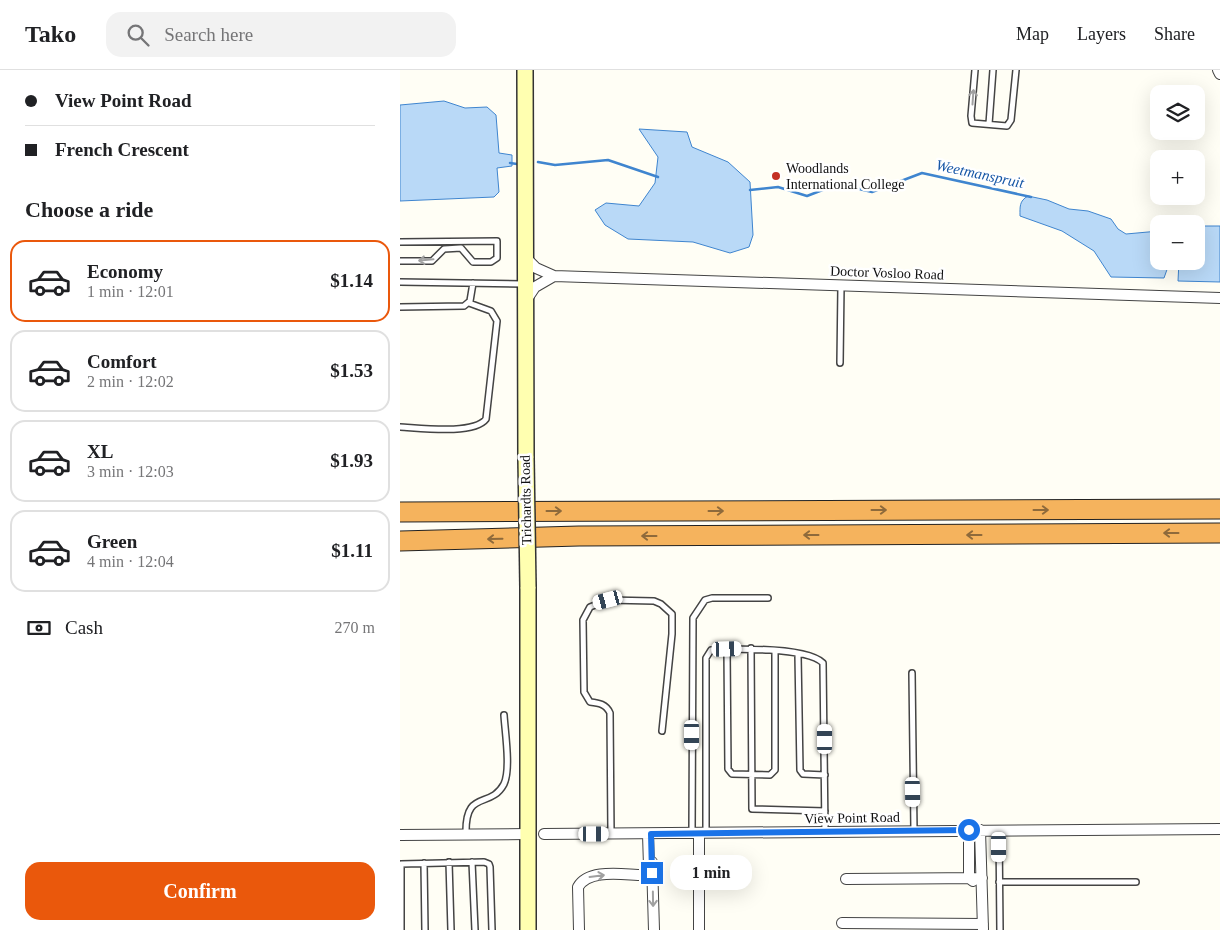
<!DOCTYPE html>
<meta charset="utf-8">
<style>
:root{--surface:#fff;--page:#f2f2f2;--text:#202124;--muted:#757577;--line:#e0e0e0;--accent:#ea580c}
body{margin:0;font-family:"Times New Roman",serif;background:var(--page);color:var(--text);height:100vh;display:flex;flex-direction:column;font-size:19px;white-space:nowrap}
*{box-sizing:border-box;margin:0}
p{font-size:16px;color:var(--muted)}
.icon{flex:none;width:28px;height:28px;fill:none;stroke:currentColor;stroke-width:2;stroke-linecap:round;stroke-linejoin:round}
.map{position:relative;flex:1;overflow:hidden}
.panel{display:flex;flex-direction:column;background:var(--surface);width:400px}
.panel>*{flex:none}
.hud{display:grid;align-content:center;height:110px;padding:0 25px;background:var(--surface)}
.buttons{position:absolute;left:750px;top:15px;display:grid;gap:10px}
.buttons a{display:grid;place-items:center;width:55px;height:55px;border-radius:10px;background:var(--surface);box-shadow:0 5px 20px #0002;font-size:25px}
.end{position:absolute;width:22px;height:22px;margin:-11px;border:6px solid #1a73e8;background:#fff;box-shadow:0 0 0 2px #fff}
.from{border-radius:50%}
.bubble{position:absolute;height:35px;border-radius:15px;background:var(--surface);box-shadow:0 5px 20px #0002;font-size:16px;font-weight:700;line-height:35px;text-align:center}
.car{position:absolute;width:15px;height:30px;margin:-15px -8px;border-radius:6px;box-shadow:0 0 4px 1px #0007;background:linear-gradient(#fff 24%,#345 0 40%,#fff 0 76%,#345 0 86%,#fff 0)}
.hud b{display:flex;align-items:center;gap:18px;height:48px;font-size:19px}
.hud b+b{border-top:1px solid var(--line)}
.hud i{width:12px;height:12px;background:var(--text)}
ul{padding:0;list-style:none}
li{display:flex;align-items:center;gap:15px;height:82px;margin:0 10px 8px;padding:0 15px;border:2px solid var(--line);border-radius:15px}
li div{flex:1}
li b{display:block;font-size:19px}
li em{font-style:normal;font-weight:700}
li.selected{border-color:var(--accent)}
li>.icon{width:45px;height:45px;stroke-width:1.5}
h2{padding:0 25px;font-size:22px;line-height:60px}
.pay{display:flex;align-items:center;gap:12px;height:55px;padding:0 25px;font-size:19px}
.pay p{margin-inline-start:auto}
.primary-button{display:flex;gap:10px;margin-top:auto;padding:10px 25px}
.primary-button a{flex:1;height:58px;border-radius:15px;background:var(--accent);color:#fff;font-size:20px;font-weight:700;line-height:58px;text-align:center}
header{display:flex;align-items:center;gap:30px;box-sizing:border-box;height:70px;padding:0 25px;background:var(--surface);border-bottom:1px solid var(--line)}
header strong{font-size:24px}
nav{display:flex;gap:28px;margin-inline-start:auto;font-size:18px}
.search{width:350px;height:45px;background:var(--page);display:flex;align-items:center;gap:12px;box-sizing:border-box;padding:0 18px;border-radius:15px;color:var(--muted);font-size:19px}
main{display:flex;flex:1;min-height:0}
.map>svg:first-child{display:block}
.water{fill:#b9d9f7;stroke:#3f85cf}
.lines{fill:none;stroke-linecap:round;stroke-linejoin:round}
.stream{stroke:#3f85cf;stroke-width:2.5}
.lane-casing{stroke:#444;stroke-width:8}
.street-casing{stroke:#444;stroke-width:12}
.secondary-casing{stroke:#333;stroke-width:18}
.highway-casing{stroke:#222;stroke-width:21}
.lane{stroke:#fff;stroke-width:5}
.street{stroke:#fff;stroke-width:10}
.secondary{stroke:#ffffb0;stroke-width:15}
.highway{stroke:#f5b35d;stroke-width:19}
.secondary-bridge-casing{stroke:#333;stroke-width:18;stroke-linecap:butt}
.secondary-bridge{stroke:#ffffb0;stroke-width:15}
.oneway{stroke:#a0a0a0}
.oneway2{stroke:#8e6a3b}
.route{stroke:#1a73e8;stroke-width:6}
.poi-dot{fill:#c43026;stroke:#fff;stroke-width:2}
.labels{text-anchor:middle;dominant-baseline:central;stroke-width:5;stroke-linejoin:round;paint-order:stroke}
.poi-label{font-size:14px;fill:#111;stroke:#fff;text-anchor:start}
.street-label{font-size:14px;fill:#111;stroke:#fff}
.water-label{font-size:15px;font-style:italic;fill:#1757a6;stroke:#fff}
</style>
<header>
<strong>Tako</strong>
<div class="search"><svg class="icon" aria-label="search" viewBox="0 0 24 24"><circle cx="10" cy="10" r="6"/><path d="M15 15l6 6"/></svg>Search here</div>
<nav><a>Map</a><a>Layers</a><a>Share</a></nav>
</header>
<main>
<section class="panel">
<div class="hud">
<b><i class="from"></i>View Point Road</b>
<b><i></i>French Crescent</b>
</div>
<h2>Choose a ride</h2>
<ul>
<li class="selected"><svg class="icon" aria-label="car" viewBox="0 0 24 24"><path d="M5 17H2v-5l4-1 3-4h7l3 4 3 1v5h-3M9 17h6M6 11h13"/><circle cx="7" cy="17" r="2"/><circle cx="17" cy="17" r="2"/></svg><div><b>Economy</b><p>1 min · 12:01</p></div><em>$1.14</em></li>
<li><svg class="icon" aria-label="car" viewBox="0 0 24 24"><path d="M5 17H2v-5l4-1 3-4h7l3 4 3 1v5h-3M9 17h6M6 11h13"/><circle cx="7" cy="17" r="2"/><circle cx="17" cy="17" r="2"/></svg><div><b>Comfort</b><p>2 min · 12:02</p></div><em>$1.53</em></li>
<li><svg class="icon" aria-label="car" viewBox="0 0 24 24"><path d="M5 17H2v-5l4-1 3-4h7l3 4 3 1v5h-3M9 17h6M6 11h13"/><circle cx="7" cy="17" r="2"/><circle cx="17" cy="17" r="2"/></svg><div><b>XL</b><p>3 min · 12:03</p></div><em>$1.93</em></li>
<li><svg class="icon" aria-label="car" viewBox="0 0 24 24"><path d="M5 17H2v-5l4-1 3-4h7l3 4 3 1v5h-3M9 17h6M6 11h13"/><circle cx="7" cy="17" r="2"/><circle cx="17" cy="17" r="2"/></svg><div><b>Green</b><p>4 min · 12:04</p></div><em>$1.11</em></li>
</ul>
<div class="pay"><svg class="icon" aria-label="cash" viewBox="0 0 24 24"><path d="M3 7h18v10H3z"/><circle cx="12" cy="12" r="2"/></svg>Cash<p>270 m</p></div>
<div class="primary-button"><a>Confirm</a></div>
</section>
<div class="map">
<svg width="820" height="860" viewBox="0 0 820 860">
<rect width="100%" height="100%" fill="#fffef5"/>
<path class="water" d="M44,31L65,38L87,37L96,45L99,83L112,85V96L97,98L99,122L94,127L0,131V35Z
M239,59L287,62L292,77L328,92L350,112L353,165L349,177L330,183L293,172L228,169L205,155L195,140L206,133L239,136L255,113L258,87Z
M628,126L647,130L669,139L688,141L711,149L718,159L726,164L759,161V191H770L764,208L711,207L694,181L662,161L620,146C620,137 619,131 628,126Z
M796,156H820V212L778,211L779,191H796Z"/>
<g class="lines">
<path class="stream" d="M138,92L155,95L208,90L258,107
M110,93L117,94
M350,120L378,117L407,126L438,114L472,122L522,103L631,127
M771,191L780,192"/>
<defs>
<path id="lane" d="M575,0L571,46L572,53L607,56L611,50L616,0
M589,54L593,0
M0,172L97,171V188L91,192H73L61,178L44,179L32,191H0
M0,212L123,214
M0,237L64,236L70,231L73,213
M440,293L441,216
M0,357C20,358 74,365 86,349L97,251L91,241L69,233
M351,578L352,739L425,741
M327,579L328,699L332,704L370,705L375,700V581
M398,585L400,700L403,704L425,705
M512,603L514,761
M599,761L600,860
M292,762L293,548L305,530L312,528H368
M211,763L210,643C206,634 199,633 190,632L184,622L183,550L190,537L208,530L254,531L261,534L272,544V564L262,661
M306,763V588L311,580C335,579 406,577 423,593L425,762
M66,764C65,718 90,740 104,714C111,699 105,662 104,645
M49,792L51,860
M72,792L75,860
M24,793L25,860
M599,812H736
M1,860V794L84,792L89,794L90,797L92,860"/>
<path id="street" d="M818,0L820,4
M126,188L136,198L154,206L820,228
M125,232L135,217L154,206
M569,760V808L573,811
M580,760L583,859
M299,763V860
M144,764L820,759
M0,765L127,764
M252,792L254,860
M446,809L582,808
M442,853L583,854
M179,860L178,817C189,798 224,805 243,805L249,796L248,764"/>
<path id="secondary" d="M125,0L126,388
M128,517V860"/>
<path id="highway" d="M0,442L820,439
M0,471L179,466L820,463"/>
</defs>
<use href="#lane" class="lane-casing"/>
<use href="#street" class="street-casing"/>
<use href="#secondary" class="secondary-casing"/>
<use href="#highway" class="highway-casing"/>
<use href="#lane" class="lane"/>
<use href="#street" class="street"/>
<use href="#secondary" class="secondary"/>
<use href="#highway" class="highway"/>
<defs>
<path id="secondary-bridge" d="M126,388L128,517"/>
</defs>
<use href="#secondary-bridge" class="secondary-bridge-casing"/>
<use href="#secondary-bridge" class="secondary-bridge"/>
</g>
<defs><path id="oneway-shaft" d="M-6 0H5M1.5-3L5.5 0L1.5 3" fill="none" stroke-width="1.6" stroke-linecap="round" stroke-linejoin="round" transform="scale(1.25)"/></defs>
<g class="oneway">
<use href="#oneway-shaft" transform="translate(573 27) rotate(-86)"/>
<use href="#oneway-shaft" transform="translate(26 190) rotate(175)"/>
<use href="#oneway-shaft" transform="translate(197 806) rotate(-7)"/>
<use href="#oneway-shaft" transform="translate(253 829) rotate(89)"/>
</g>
<g class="oneway2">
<use href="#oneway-shaft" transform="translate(479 440)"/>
<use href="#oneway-shaft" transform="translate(641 440)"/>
<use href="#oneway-shaft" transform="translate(154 441)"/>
<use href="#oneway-shaft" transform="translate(316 441)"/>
<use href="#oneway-shaft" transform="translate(771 463) rotate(180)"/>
<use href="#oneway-shaft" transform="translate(411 465) rotate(180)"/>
<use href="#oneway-shaft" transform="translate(574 465) rotate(180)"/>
<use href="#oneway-shaft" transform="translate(249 466) rotate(180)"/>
<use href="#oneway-shaft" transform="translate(95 469) rotate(179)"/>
</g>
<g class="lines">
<path class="route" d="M252,803L251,764L569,760"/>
</g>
<circle class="poi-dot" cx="376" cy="106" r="5"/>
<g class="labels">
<g class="poi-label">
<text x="386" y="98">Woodlands<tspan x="386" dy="16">International College</tspan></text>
</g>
<g class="street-label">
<text transform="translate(487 203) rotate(2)">Doctor Vosloo Road</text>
<text transform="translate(126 430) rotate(-91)">Trichardts Road</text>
<text transform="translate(452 748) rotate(-1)">View Point Road</text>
</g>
<g class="water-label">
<text transform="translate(580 104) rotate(12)">Weetmanspruit</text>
</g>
</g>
</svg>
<div class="buttons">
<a><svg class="icon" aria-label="layers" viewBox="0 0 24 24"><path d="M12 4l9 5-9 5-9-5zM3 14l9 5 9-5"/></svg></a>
<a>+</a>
<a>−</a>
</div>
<i class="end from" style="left:569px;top:760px"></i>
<i class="end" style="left:252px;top:803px"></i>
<div class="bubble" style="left:270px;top:785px;width:82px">1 min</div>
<i class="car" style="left:208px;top:530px;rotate:255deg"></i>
<i class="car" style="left:327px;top:579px;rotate:88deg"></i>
<i class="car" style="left:292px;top:665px;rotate:180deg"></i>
<i class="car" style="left:425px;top:669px;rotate:0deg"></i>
<i class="car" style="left:513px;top:722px;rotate:179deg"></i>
<i class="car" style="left:194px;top:764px;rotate:90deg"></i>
<i class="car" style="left:599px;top:777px;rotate:180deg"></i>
</div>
</main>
